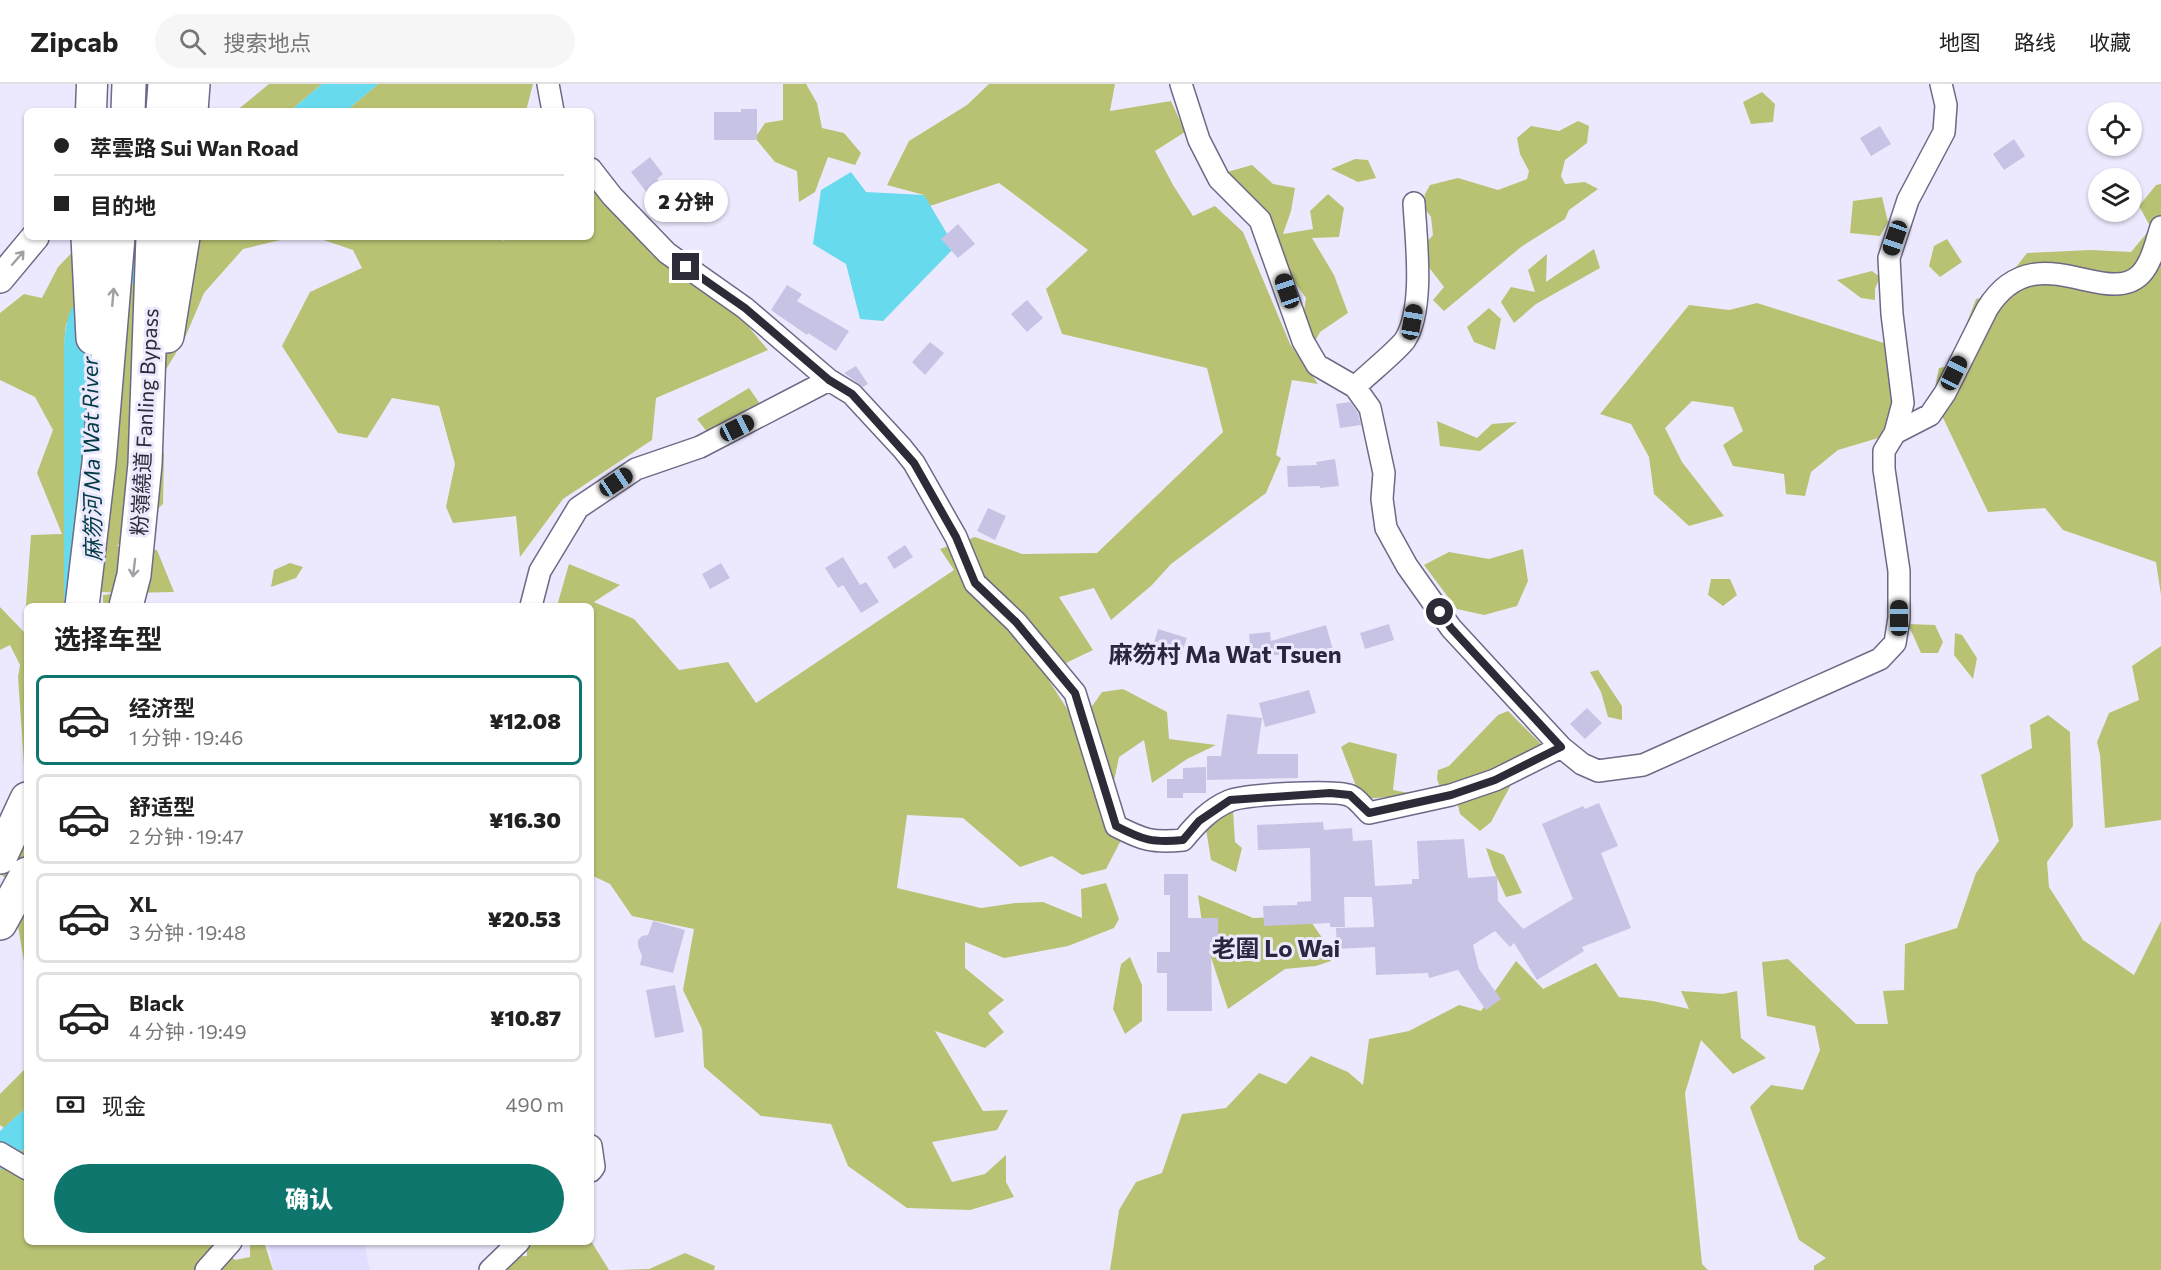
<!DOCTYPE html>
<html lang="zh">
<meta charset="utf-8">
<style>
:root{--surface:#fff;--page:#f6f6f6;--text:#222;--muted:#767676;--line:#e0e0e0;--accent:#0f766e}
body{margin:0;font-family:Commissioner,"Noto Sans SC",sans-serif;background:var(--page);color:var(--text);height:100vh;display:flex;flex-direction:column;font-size:22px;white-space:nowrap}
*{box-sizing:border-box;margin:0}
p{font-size:20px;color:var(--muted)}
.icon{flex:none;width:33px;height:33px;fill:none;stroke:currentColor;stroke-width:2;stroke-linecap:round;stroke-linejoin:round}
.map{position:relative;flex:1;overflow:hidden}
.side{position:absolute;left:24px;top:519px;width:570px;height:642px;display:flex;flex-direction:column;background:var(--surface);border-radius:9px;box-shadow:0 2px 4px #0004}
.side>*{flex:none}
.hud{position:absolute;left:24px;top:24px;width:570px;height:132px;border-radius:9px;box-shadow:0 2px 4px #0004;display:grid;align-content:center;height:132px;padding:0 30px;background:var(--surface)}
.fabs{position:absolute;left:2088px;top:18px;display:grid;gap:12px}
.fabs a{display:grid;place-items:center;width:54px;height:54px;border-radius:50%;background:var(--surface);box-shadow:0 2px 4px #0004;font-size:30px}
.end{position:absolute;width:27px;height:27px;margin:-14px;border:8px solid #2c2b37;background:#fff;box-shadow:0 0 0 3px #fff}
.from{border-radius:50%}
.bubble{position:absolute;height:42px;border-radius:21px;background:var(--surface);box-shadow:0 2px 4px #0004;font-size:20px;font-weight:800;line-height:42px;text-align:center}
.car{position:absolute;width:18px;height:36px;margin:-18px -9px;border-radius:8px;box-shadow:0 0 4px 2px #0007;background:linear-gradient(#222 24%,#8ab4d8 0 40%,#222 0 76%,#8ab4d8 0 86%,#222 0)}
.hud b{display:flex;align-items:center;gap:21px;height:57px;font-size:22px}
.hud b+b{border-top:2px solid var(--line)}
.hud i{width:15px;height:15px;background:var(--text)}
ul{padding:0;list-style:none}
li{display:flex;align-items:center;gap:18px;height:90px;margin:0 12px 9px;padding:0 18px;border:3px solid var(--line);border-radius:9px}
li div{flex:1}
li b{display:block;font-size:22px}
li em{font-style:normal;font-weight:800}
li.current{border-color:var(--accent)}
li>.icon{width:54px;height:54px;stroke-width:1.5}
h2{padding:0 30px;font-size:27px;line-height:72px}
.pay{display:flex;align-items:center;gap:15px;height:66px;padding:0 30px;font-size:22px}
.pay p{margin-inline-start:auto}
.primary-button{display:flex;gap:12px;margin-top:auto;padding:12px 30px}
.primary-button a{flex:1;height:69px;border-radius:36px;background:var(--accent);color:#fff;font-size:24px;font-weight:800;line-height:69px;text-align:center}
header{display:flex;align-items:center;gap:36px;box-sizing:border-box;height:84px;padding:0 30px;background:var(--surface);border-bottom:2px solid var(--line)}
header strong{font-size:28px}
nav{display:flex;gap:33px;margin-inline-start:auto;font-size:21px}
.search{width:420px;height:54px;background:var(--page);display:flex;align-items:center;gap:15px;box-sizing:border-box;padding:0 21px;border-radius:33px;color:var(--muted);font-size:22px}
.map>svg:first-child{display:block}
.built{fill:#e2deff}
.green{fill:#b9c273}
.water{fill:#67daee}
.building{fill:#c7c3e4}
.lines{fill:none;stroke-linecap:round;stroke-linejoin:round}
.minor-casing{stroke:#6d6986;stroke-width:24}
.tertiary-casing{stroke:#6d6986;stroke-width:30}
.secondary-casing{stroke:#6d6986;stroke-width:33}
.motorway-casing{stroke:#6d6986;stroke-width:36}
.minor{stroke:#fff;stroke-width:21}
.tertiary{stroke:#fff;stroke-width:27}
.secondary{stroke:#fff;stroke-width:30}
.motorway{stroke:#fff;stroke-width:33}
.oneway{stroke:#a0a0a5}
.route{stroke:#2c2b37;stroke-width:8}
.labels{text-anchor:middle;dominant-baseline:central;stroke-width:6;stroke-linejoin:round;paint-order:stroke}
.street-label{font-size:21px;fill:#2c2b37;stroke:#ece9fe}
.water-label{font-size:22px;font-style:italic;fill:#003a42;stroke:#ece9fe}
.quarter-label{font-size:24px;font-weight:bold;fill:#2b263f;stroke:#ece9fe}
</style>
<header>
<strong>Zipcab</strong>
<div class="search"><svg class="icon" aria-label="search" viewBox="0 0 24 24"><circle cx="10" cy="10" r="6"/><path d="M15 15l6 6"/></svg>搜索地点</div>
<nav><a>地图</a><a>路线</a><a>收藏</a></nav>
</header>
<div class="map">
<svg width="2161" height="1186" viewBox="0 0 2161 1186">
<rect width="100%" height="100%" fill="#ece9fe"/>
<path class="built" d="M269,1158H364L370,1186H273Z"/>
<path class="green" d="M269,0H322L290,27H236Z
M378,0H533L526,27H346Z
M783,0H806L817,19L822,44L844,49L861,69L855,81L828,73L815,108L799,118L797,87L775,78L755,54L765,39L783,36Z
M989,0H1115L1110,27L1171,17L1185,48L1155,67L1173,101L1193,132L1215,122L1243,148L1290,260L1318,300L1292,296L1276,371L1281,374L1266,409L1171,480L1152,501L1111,536L1094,504L1059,513L1093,566L1068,578L1048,595L1078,642L1102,608L1123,605L1167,628L1169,655L1216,661L1187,675L1152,699L1144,656L1119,673L1113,702L1129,741L1106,785L1082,791L1052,772L1020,783L963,734L907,731L897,804L981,824L1015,819L1043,818L1082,834L1081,805L1106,799L1119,835L1114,844L1068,862L1004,874L965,858V884L1004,916L988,929L1004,948L985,964L935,947L983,1027L1008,1026L997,1046L932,1058L952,1098L985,1090L1006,1071V1098L1014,1113L970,1126L907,1124L848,1082L831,1040L761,1032L704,983L702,945L683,906L694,845L632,832L610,800L591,791V522H557L569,480L620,501L594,518L634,535L679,586L728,578L756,619L954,486L940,465L975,453L1022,470L1097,469L1223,348L1207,284L1062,250L1046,205L1088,166L999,99L930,122L924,111L887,101L909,57L967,21Z
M1762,8L1775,20L1773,38L1751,40L1743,18Z
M1578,37L1589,42L1587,59L1565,76L1561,92L1565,100L1585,98L1598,105L1569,126L1565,135L1521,163L1444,227L1433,216L1444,203L1421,173L1425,160L1433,151L1431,133L1423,122L1425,110L1430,101L1458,94L1498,106L1527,95L1529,87L1520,70L1517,54L1531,42L1559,47Z
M1355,75L1368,76L1376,94L1358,98L1331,85Z
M1252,81L1273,100L1295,104L1291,127L1283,150L1313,145L1310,127L1328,110L1344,124L1339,153L1312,154L1334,191L1348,229L1320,248L1314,259L1303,232L1306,214L1226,103L1227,88Z
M591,99L652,171L732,223L768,266L656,314L652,356L563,415L520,473L516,432L453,439L446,423L455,380L439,322L392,314L367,354L338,349L282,262L310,208L362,184L353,166L315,153H503V157L510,153H591Z
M2161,100V511L2156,478L2063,446L2045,424L1988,428L1933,313L1939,284L1950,282L1976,215L1995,210L2027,169L2091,166L2131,168L2151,144L2139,122L2156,101Z
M1882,113L1888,138L1880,152L1850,149L1853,117Z
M87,153H139L124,168L66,240L64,260V522H27V896L11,800L0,789L26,710L18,593L20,581L10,561L0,566V523L24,548L31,451L62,450L37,389L53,346L35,313L0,296V229L24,210L42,214L58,183Z
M190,153H293L243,165L204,209L184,256L144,321L164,370L163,420L117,462L157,466L174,508L126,509L128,522H103V511L119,509L102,508L104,340L119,211Z
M1947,155L1962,178L1940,193L1929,182L1934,162Z
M1594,165L1600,184L1536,220L1514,239L1501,218L1511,203L1535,208L1528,186L1547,170L1546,198Z
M1872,187L1880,193L1875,205V216L1861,214L1837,196Z
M1757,219L1884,259L1895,349L1838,366L1811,388L1805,412L1786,410L1784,390L1733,382L1723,361L1743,347L1733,323L1692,317L1665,344L1682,378L1724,432L1689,442L1654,410L1649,373L1631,340L1600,330L1689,221L1729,226Z
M1489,224L1501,235L1495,266L1474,258L1467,243Z
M749,304L763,324L712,354L697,335Z
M1437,337L1477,354L1492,340L1517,338L1480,367L1440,362Z
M1523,465L1528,497L1517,522L1484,531L1457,525L1424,481L1449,468L1489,475Z
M290,479L303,483L296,494L271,503L274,486Z
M1711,495H1730L1737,511L1723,522L1708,511Z
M1908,540L1935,541L1943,558L1938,569H1921Z
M1955,549L1962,551L1977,574L1973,595L1954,571Z
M2161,562V736L2105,744L2100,671L2097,658L2109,629L2139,616L2132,582Z
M1598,586L1622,622V636L1608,633L1601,608L1590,588Z
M1508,627L1546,665L1513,697L1491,738L1480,747L1460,730L1454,704L1442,709L1437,695L1438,686L1449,682L1498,631Z
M2048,631L2070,648L2073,742L2047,778L2049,803L2083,856L2134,891L2161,837V1186H1814V1182L1826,1174L1799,1156L1750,1023L1771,1001L1803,1006L1820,966L1815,942L1767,932L1762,878L1788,875L1856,940H1888L1883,907L1904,906L1905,860L1957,844L1976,789L1999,757L1981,691L2032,664L2030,641Z
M1349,658L1397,670L1393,706L1419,711L1361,715L1341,663Z
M1233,726L1235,758L1242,764L1236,788L1211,776L1206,745L1227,728Z
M1486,764L1504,771L1522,809L1506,813L1493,785Z
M1198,811L1253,834L1307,832L1325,858L1331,877L1316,882L1285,885L1228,925L1204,852Z
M1130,873L1142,901V937L1125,950L1113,925L1121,880Z
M1516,877L1543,905L1596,879L1619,913L1653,917L1689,925L1681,907L1723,910L1737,907L1741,954L1766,974L1733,990L1701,956L1685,1009L1702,1180L1708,1186H1110L1119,1126L1136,1098L1162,1089L1182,1030L1226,1024L1259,989L1286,1000L1311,972L1348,988L1363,1001L1369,955L1409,947L1459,921L1481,927Z
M27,983V1023L4,1044L0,1041V1010Z
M27,1062V1158H214L235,1176L250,1173V1158H264L273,1186H0V1086Z
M591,1157L609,1186H478L489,1173L527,1172V1158Z
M685,1169L715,1182L714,1186H617L649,1185Z"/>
<path class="water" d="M322,0H378L346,27H290Z
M851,88L866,108L924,111L955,163L883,237L860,235L846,180L813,160L821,106Z
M139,153H190L119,211L96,522H64V260C65,249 66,239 70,228C81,206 120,169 139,153Z
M27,1023V1062L0,1086V1047Z"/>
<path class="building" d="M741,25H757V56H714V28H741Z
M1880,42L1891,60L1871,72L1860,54Z
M2014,55L2025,72L2004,86L1993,70Z
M650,73L663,90L657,95L677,119L658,134L645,117L650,113L631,88Z
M958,140L975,160L958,174L941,155Z
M787,201L802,210L797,217L849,247L836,267L808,249L807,251L771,226Z
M1027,216L1043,234L1027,248L1011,230Z
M930,258L944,269L925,291L912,278Z
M856,282L868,300L863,303L844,289Z
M1350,318L1358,329L1361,341L1340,344L1336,320Z
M1335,375L1339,402L1320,404V402L1288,403L1287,382L1317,381L1316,378Z
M988,424L1006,432L995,456L977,447Z
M905,461L913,473L894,485L887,473Z
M843,473L860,501L866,498L879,518L861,529L843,501L838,504L825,484Z
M721,479L730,494L710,505L702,490Z
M1389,540L1394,556L1365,565L1360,549Z
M1326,541L1333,566L1289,580L1286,570L1236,575L1235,568L1250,563L1249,550L1270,548L1271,557Z
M1158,545L1187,554L1181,571L1153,562Z
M1309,606L1316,629L1265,643L1259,619Z
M1587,624L1602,639L1585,655L1570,640Z
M1227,630L1262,634L1257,670H1298V694L1207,696V672H1221Z
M1206,683V709H1183V714H1167V695H1183V684Z
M1599,719L1618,762L1601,769L1631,844L1582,863L1584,867L1537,896L1514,859L1510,863L1495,847L1473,861L1479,885L1501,915L1486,926L1458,886L1429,894L1428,889L1376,891L1375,863L1337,865L1336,844L1374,843L1372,813H1344L1345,843H1330V839L1264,842L1263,822L1297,821V818L1311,817L1310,764L1258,766L1257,741L1323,738L1324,746L1352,744L1353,757L1372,756L1375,802L1412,800V795H1419L1417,757L1464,755L1468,794L1497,792L1498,817L1523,845L1573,815L1542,740L1583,722L1585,725Z
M1164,790H1188V834H1218V860H1211L1212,927H1167V889H1157V868H1170V811H1164Z
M653,837L685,846L673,889L640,881L642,872L638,862V856L642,852L648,851Z
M675,901L684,948L655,954L646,906Z"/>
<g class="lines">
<defs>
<path id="minor" d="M548,0L553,27
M1181,0L1199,56L1219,95L1260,136L1303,257L1317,281L1355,303L1370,324L1384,389L1382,415L1386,444L1407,482L1451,544L1561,663L1582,680L1598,687L1643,681L1880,575L1895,559L1899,534V487L1884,385V367L1895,349L1903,319L1892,230L1889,174L1908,116L1944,48L1946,21L1941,0
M591,85L612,112L667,169L745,224L829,296L852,310L902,364L914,379L956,453L975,499L1016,538L1075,609L1116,742C1143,756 1152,759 1183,756C1196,740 1210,725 1229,717C1244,710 1332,706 1348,711C1356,713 1363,723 1369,729L1451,711L1495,696L1561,663
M1355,303C1367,291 1397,267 1405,256C1425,224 1416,156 1414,119
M1895,349L1930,331L1945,309L1987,225C2034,148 2106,226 2141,190C2152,178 2156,158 2161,143
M531,522L540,487L578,424L636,385L700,363L829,296
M591,1062L594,1083L591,1087
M0,1069L27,1085
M206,1186L231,1158
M490,1186L519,1158"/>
<path id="tertiary" d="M0,195L35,153"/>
<path id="secondary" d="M91,27L92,0"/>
<path id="motorway" d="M128,27L129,0
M163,27L165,0
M191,27L193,0
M88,153L93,254
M167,252L183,153
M82,522L99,379L118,153
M126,522L134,491L145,380L153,153
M0,773L27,715
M0,839L27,790"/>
</defs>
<use href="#minor" class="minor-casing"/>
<use href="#tertiary" class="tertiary-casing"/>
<use href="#secondary" class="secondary-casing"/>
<use href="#motorway" class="motorway-casing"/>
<use href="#minor" class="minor"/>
<use href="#tertiary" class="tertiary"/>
<use href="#secondary" class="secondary"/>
<use href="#motorway" class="motorway"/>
</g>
<defs><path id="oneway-shaft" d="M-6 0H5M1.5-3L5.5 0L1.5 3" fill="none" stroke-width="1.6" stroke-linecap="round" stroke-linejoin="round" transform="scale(1.5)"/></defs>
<g class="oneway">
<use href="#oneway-shaft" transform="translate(18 174) rotate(-49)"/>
<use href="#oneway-shaft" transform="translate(113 213) rotate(-85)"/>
<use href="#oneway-shaft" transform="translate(134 484) rotate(97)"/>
</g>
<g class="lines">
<path class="route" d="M686,183L745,224L829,296L852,310L914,379L956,453L975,499L1016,538L1075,609L1116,742C1143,756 1152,759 1183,756L1199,737L1230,716L1330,709L1350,711L1369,729L1451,711L1495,696L1561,663L1451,544L1440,528"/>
</g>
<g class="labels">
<g class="street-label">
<text transform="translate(144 338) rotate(-87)">粉嶺繞道 Fanling Bypass</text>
</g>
<g class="water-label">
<text transform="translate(91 375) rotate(-91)">麻笏河 Ma Wat River</text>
</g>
<g class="quarter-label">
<text x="1225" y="569">麻笏村 Ma Wat Tsuen</text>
<text x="1276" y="863">老圍 Lo Wai</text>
</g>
</g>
</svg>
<div class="fabs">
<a><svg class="icon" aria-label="locate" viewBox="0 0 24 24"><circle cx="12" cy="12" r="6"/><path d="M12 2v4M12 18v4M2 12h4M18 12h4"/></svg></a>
<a><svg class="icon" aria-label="layers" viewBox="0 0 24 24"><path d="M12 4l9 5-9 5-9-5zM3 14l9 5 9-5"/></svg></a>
</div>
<i class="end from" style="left:1440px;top:528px"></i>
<i class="end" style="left:686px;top:183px"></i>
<div class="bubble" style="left:644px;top:96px;width:84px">2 分钟</div>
<i class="car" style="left:1895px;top:154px;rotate:199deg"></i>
<i class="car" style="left:1287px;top:207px;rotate:341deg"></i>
<i class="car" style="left:1412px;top:238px;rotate:10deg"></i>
<i class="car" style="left:1954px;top:289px;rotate:26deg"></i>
<i class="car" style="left:737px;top:344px;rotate:63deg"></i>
<i class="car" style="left:616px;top:398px;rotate:56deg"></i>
<i class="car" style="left:1899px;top:534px;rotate:0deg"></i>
<div class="hud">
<b><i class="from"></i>萃雲路 Sui Wan Road</b>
<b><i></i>目的地</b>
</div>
<section class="side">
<h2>选择车型</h2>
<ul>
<li class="current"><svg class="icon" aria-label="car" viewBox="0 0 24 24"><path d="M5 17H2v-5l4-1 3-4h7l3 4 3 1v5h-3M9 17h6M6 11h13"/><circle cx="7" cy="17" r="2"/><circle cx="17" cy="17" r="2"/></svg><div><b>经济型</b><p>1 分钟 · 19:46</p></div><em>¥12.08</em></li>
<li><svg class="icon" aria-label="car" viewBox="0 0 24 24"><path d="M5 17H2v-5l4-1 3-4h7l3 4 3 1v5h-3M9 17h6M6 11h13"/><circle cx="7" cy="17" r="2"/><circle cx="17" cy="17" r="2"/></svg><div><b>舒适型</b><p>2 分钟 · 19:47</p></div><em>¥16.30</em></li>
<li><svg class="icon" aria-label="car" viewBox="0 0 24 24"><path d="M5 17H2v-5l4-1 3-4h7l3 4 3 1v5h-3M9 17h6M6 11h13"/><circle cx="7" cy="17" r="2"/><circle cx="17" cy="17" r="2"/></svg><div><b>XL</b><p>3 分钟 · 19:48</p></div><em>¥20.53</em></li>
<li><svg class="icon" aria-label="car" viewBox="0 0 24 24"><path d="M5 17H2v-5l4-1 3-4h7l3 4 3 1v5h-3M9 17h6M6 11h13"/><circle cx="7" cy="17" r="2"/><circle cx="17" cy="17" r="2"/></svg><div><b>Black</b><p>4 分钟 · 19:49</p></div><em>¥10.87</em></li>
</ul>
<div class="pay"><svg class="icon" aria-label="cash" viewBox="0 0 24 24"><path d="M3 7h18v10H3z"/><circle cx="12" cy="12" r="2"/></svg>现金<p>490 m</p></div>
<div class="primary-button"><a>确认</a></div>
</section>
</div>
